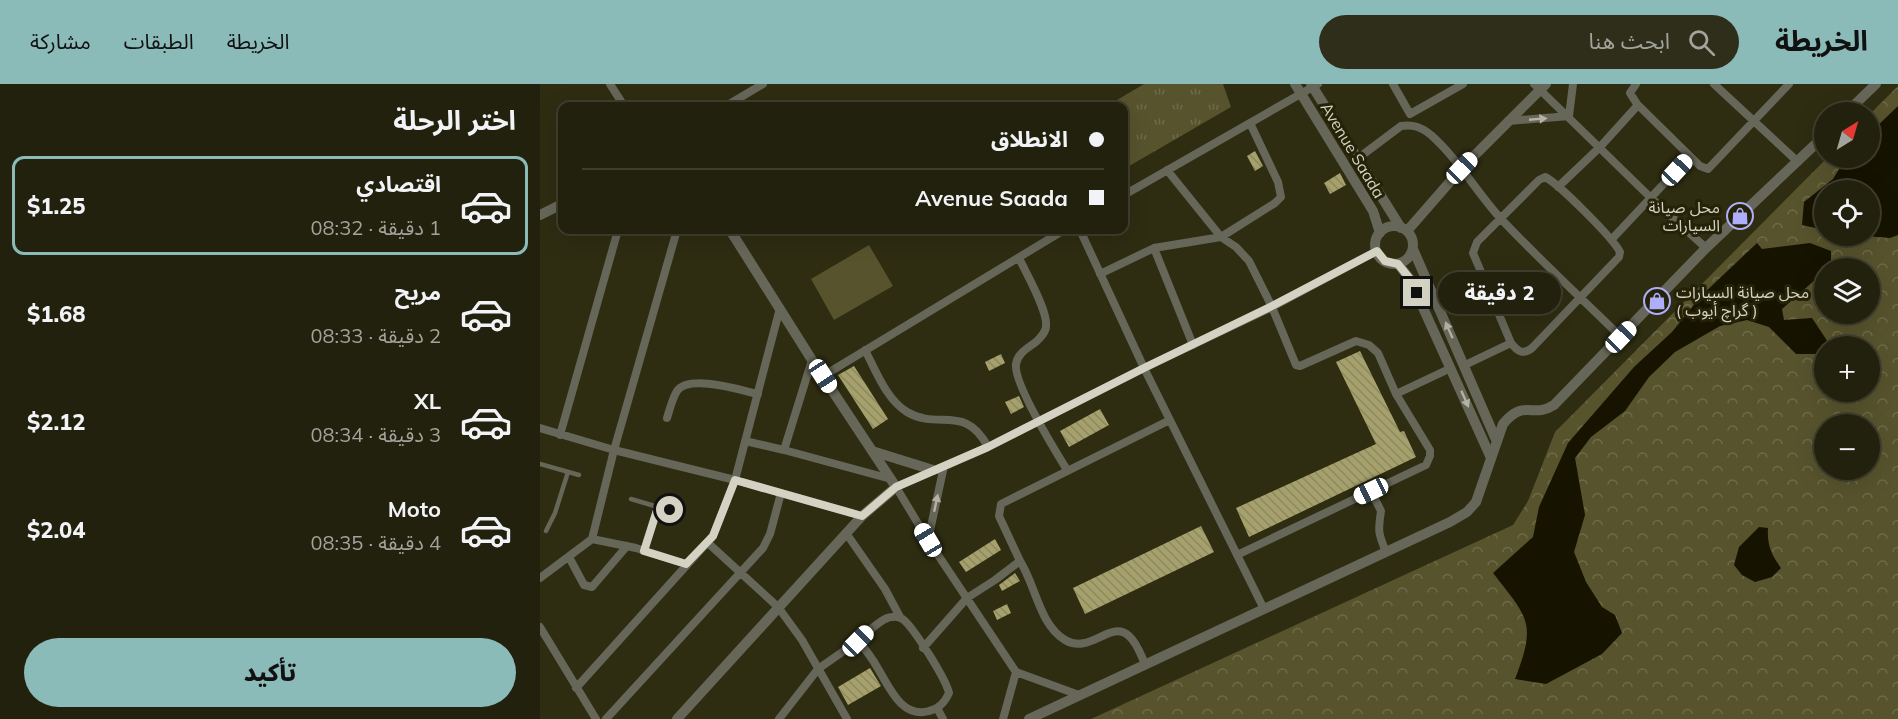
<!DOCTYPE html>
<html lang="ar">
<meta charset="utf-8">
<style>
:root{--surface:#22210d;--page:#2e2e1b;--text:#f1f3f6;--muted:#a2a39d;--line:#3f3e2e;--accent:#8bbbb9}
body{margin:0;font-family:Mulish,"Noto Sans Arabic",sans-serif;background:var(--page);color:var(--text);direction:rtl;height:100vh;display:flex;flex-direction:column;font-size:22px;white-space:nowrap}
*{box-sizing:border-box;margin:0}
p{font-size:20px;color:var(--muted)}
.icon{flex:none;width:33px;height:33px;fill:none;stroke:currentColor;stroke-width:2;stroke-linecap:round;stroke-linejoin:round}
.map{position:relative;flex:1;overflow:hidden;direction:ltr}
.sheet{display:flex;flex-direction:column;background:var(--surface);width:540px}
.sheet>*{flex:none}
.top-card{position:absolute;left:18px;top:18px;width:570px;height:132px;border-radius:12px;box-shadow:0 6px 24px #0002,0 0 0 2px var(--line);direction:rtl;display:grid;align-content:center;height:132px;padding:0 24px;background:var(--surface)}
.needle{width:39px;rotate:37deg}
.fabs{position:absolute;left:1274px;top:18px;display:grid;gap:12px}
.fabs a{display:grid;place-items:center;width:66px;height:66px;border-radius:50%;background:var(--surface);box-shadow:0 6px 24px #0002,0 0 0 2px var(--line);font-size:30px}
.end{position:absolute;width:27px;height:27px;margin:-14px;border:8px solid #d4d3c3;background:#111;box-shadow:0 0 0 3px #111}
.from{border-radius:50%}
.bubble{position:absolute;height:42px;border-radius:21px;background:var(--surface);box-shadow:0 6px 24px #0002,0 0 0 2px var(--line);font-size:20px;font-weight:800;line-height:42px;text-align:center;direction:rtl}
.car{position:absolute;width:18px;height:36px;margin:-18px -9px;border-radius:8px;box-shadow:0 0 4px 2px #0007;background:linear-gradient(#fff 24%,#345 0 40%,#fff 0 76%,#345 0 86%,#fff 0)}
.top-card b{display:flex;align-items:center;gap:21px;height:57px;font-size:22px}
.top-card b+b{border-top:2px solid var(--line)}
.top-card i{width:15px;height:15px;background:var(--text)}
ul{padding:0;list-style:none}
li{display:flex;align-items:center;gap:18px;height:99px;margin:0 12px 9px;padding:0 12px;border:3px solid transparent;border-radius:12px}
li div{flex:1}
li b{display:block;font-size:22px}
li em{font-style:normal;font-weight:800}
li.active{border-color:var(--accent)}
li>.icon{width:54px;height:54px;stroke-width:1.5}
h2{padding:0 24px;font-size:27px;line-height:72px}
.button{display:flex;gap:12px;margin-top:auto;padding:12px 24px}
.button a{flex:1;height:69px;border-radius:36px;background:var(--accent);color:#111;font-size:24px;font-weight:800;line-height:69px;text-align:center}
header{display:flex;align-items:center;gap:36px;box-sizing:border-box;height:84px;padding:0 30px;background:var(--accent);color:#111}
header strong{font-size:28px}
nav{display:flex;gap:33px;margin-inline-start:auto;font-size:21px}
.search{width:420px;height:54px;background:var(--page);display:flex;align-items:center;gap:15px;box-sizing:border-box;padding:0 21px;border-radius:33px;color:var(--muted);font-size:22px}
main{display:flex;flex:1;min-height:0}
.map>svg:first-child{display:block}
.forest{fill:url(#forest-crowns);fill-rule:evenodd}
.park{fill:url(#park-tufts)}
.pitch{fill:#57532d}
.water{fill:#161300}
.building{fill:url(#building-back-hatch)}
.lines{fill:none;stroke-linecap:round;stroke-linejoin:round}
.service{stroke:#666659;stroke-width:4.5}
.minor{stroke:#666659;stroke-width:8}
.tertiary{stroke:#666659;stroke-width:10}
.oneway{fill:#b3b2a3}
.route{stroke:#d4d3c3;stroke-width:8}
.labels{text-anchor:middle;dominant-baseline:central;stroke-width:6;stroke-linejoin:round;paint-order:stroke}
.street-label{font-size:16px;fill:#d4d3c3;stroke:#242207}
.poi-label{font-size:16px;fill:#d4d3c3;stroke:#242207;text-anchor:end}
</style>
<header>
<strong>الخريطة</strong>
<div class="search"><svg class="icon" aria-label="search" viewBox="0 0 24 24"><circle cx="10" cy="10" r="6"/><path d="M15 15l6 6"/></svg>ابحث هنا</div>
<nav><a>الخريطة</a><a>الطبقات</a><a>مشاركة</a></nav>
</header>
<main>
<div class="map">
<svg width="1358" height="635" viewBox="0 0 1358 635">
<defs>
<pattern id="forest-crowns" width="20" height="18" patternUnits="userSpaceOnUse" patternTransform="scale(1.5)"><rect width="20" height="18" fill="#57532d"/><path d="M2 6a3 3 0 1 1 6 0M12 15a3 3 0 1 1 6 0" fill="none" stroke="#6e6b4a"/></pattern>
<pattern id="park-tufts" width="24" height="20" patternUnits="userSpaceOnUse" patternTransform="scale(1.5)"><rect width="24" height="20" fill="#57532d"/><path d="M3 7l-1-3M5 7V3M7 7l1-3M15 17l-1-3M17 17v-4M19 17l1-3" fill="none" stroke="#6e6b4a"/></pattern>
<pattern id="building-back-hatch" width="6" height="6" patternUnits="userSpaceOnUse" patternTransform="scale(1.5)"><rect width="6" height="6" fill="#a6a16c"/><path d="M-1 5l2 2M0 0l6 6M5-1l2 2" fill="none" stroke="#8c8860"/></pattern>
</defs>
<rect width="100%" height="100%" fill="#2e2c11"/>
<path class="forest" d="M1358,2V635H551L973,441L988,417L1015,348L1287,74H1329V31ZM1284,106H1329V152H1284ZM1284,184H1329V230H1284ZM1284,262H1329V308H1284ZM1284,340H1329V386H1284Z"/>
<path class="park" d="M604,0H683L691,23L584,85V22H567Z"/>
<path class="pitch" d="M329,161L353,202L294,236L271,195Z"/>
<path class="water" d="M1358,22V151L1350,154L1326,152H1329V106H1284V146L1262,141L1264,118L1293,95L1306,74H1329V50Z
M1217,159L1222,165L1270,159L1291,167V181L1284,184V188L1242,225L1244,236L1272,234L1286,255L1289,262H1284V270H1256L1229,243L1207,236L1180,242L1135,268L1109,293L1085,327L1051,353L1035,374L1045,431L1034,468L1046,498L1062,523L1075,531L1082,549L1062,570L1006,600L975,595C997,538 988,534 953,489L993,453L999,423L1028,359L1094,283L1132,248L1161,212Z
M1219,443L1228,444C1227,461 1231,470 1241,484L1232,493L1215,498L1202,491L1194,481L1199,463Z"/>
<path class="building" d="M715,67L723,82L715,87L707,72Z
M800,89L806,101L790,110L784,99Z
M820,267L860,348L864,347L876,373L709,453L696,424L836,360L796,278Z
M461,270L465,279L449,287L445,278Z
M314,282L348,335L333,345L298,291Z
M479,312L484,323L471,330L465,318Z
M560,325L569,341L529,363L520,347Z
M661,442L674,468L545,530L533,504Z
M455,455L461,466L426,488L419,478Z
M475,489L480,497L462,507L459,501Z
M467,520L471,529L457,536L453,527Z
M330,584L341,602L308,621L298,603Z"/>
<g class="lines">
<path class="service" d="M0,380L39,391
M91,415L118,423L104,467
M118,423L141,428
M6,447L15,429L28,388"/>
<path class="minor" d="M70,0L84,22
M853,0L870,30L923,0
M994,0L1111,114L1166,164
M1096,0L1090,9L1097,20L1160,82L1168,85L1249,0
M1174,0L1258,78
M186,22L223,0
M968,37L1029,32L1033,0
M817,75L861,42C873,40 881,43 891,51C919,76 937,109 962,136C1000,176 1041,214 1081,253
M627,86L681,153L696,163L709,177L732,223L756,281L760,282L816,257L829,261L838,269L856,310L890,366V372L886,381L697,471
M1005,93C1018,99 1073,154 1080,168L1079,173L992,264C983,271 978,268 971,259L933,169L937,158L999,96Z
M1018,103L1060,63L1098,21
M584,111L778,0
M540,146L604,284L724,525
M1072,155L1149,73
M479,174C486,189 508,227 506,242C506,248 501,253 497,257C489,264 478,268 476,280C473,299 516,368 527,386
M560,190L614,164
M897,221L944,198
M653,261L614,164L681,153L735,119L741,113L738,98L710,39
M325,266C336,287 346,315 367,328C399,347 425,319 448,363
M925,281L971,259
M283,292L524,146
M856,310L911,284
M127,334C130,325 132,315 137,307C149,290 200,306 218,310
M0,344L74,366L195,396L322,432
M20,351L78,146
M205,357L244,366L272,276
M244,366L351,395
M831,407L841,427C838,447 838,449 846,468
M306,449L345,505L360,533
M52,455L96,464L146,480
M388,456L404,382
M168,459L238,523L262,556L307,635
M29,473L44,501L52,503L87,462
M480,477L459,432L461,420L630,336
M0,494L52,455L74,366L137,146
M0,543L56,635
M383,564L427,514L455,496L480,477C496,502 499,540 525,556C550,571 571,535 589,552C597,559 601,571 605,580
M476,588L388,456L356,403L448,363L604,284L732,223L837,167
M36,604L173,452L195,396L240,224
M397,624L403,635
M66,635L223,464L230,450L241,409
M239,635L278,585L318,557C325,565 332,574 337,583C349,602 361,635 389,627C399,625 405,618 409,609C406,595 376,548 365,537C362,534 357,532 352,533C342,533 326,550 318,557
M463,635L476,588L539,611"/>
<path class="tertiary" d="M755,0L833,127L840,149
M771,0L861,144
M1307,28L1336,0
M0,131L22,120
M835 161a19 19 0 1 1 38 0a19 19 0 1 1-38 0Z
M867,147L922,84L1006,0
M873,165L957,358
M858,180L870,195L951,374
M332,367L393,386
M137,635L322,432L356,403L272,276L190,146
M489,635L910,438L927,428L936,418L963,340C985,314 992,335 1014,321L1166,164L1284,52"/>
</g>
<defs><path id="oneway-solid" d="M-6-.8H1V-3.2L6.5 0L1 3.2V.8H-6Z" transform="scale(1.5)"/></defs>
<g class="oneway">
<use href="#oneway-solid" transform="translate(998 35) rotate(-5)"/>
<use href="#oneway-solid" transform="translate(909 246) rotate(-114)"/>
<use href="#oneway-solid" transform="translate(925 315) rotate(66)"/>
<use href="#oneway-solid" transform="translate(396 419) rotate(-78)"/>
</g>
<g class="lines">
<path class="route" d="M130,426L118,423L104,467L146,480L173,452L195,396L322,432L356,403L448,363L604,284L732,222L837,167L845,177L858,180L870,195L877,209"/>
</g>
<defs>
<symbol id="shop-ring" viewBox="-11 -11 22 22"><circle r="9.5" fill="#242207" stroke="#afaefa" stroke-width="1.5"/><path d="M-5-2.5h2.3a2.7 3.5 0 0 1 5.4 0H5L5.5 6h-11ZM-1.5-2.5h3a1.5 2.3 0 0 0-3 0Z" fill="#afaefa"/></symbol>
</defs>
<g fill-rule="evenodd">
<use href="#shop-ring" x="1185" y="117" width="30" height="30"/>
<use href="#shop-ring" x="1102" y="202" width="30" height="30"/>
</g>
<g class="labels">
<g class="street-label">
<text transform="translate(813 66) rotate(59)">Avenue Saada</text>
</g>
<g class="poi-label">
<text x="1180" y="123">محل صيانة<tspan x="1180" dy="18">السيارات</tspan></text>
<text x="1136" y="208" text-anchor="start">محل صيانة السيارات<tspan x="1136" dy="18">( گراچ أيوب )</tspan></text>
</g>
</g>
</svg>
<div class="fabs">
<a><svg class="needle" viewBox="-14 -14 28 28"><path d="M0-13l5 13h-10z" fill="#e53935"/><path d="M0 13l5-13h-10z" fill="#a2a39d"/></svg></a>
<a><svg class="icon" aria-label="locate" viewBox="0 0 24 24"><circle cx="12" cy="12" r="6"/><path d="M12 2v4M12 18v4M2 12h4M18 12h4"/></svg></a>
<a><svg class="icon" aria-label="layers" viewBox="0 0 24 24"><path d="M12 4l9 5-9 5-9-5zM3 14l9 5 9-5"/></svg></a>
<a>+</a>
<a>−</a>
</div>
<i class="end from" style="left:130px;top:426px"></i>
<i class="end" style="left:877px;top:209px"></i>
<div class="bubble" style="left:898px;top:188px;width:123px">2 دقيقة</div>
<i class="car" style="left:922px;top:84px;rotate:44deg"></i>
<i class="car" style="left:1137px;top:86px;rotate:43deg"></i>
<i class="car" style="left:1081px;top:253px;rotate:44deg"></i>
<i class="car" style="left:283px;top:292px;rotate:147deg"></i>
<i class="car" style="left:831px;top:407px;rotate:245deg"></i>
<i class="car" style="left:388px;top:456px;rotate:329deg"></i>
<i class="car" style="left:318px;top:557px;rotate:45deg"></i>
<div class="top-card">
<b><i class="from"></i>الانطلاق</b>
<b><i></i>Avenue Saada</b>
</div>
</div>
<section class="sheet">
<h2>اختر الرحلة</h2>
<ul>
<li class="active"><svg class="icon" aria-label="car" viewBox="0 0 24 24"><path d="M5 17H2v-5l4-1 3-4h7l3 4 3 1v5h-3M9 17h6M6 11h13"/><circle cx="7" cy="17" r="2"/><circle cx="17" cy="17" r="2"/></svg><div><b>اقتصادي</b><p>1 دقيقة · 08:32</p></div><em>$1.25</em></li>
<li><svg class="icon" aria-label="car" viewBox="0 0 24 24"><path d="M5 17H2v-5l4-1 3-4h7l3 4 3 1v5h-3M9 17h6M6 11h13"/><circle cx="7" cy="17" r="2"/><circle cx="17" cy="17" r="2"/></svg><div><b>مريح</b><p>2 دقيقة · 08:33</p></div><em>$1.68</em></li>
<li><svg class="icon" aria-label="car" viewBox="0 0 24 24"><path d="M5 17H2v-5l4-1 3-4h7l3 4 3 1v5h-3M9 17h6M6 11h13"/><circle cx="7" cy="17" r="2"/><circle cx="17" cy="17" r="2"/></svg><div><b>XL</b><p>3 دقيقة · 08:34</p></div><em>$2.12</em></li>
<li><svg class="icon" aria-label="car" viewBox="0 0 24 24"><path d="M5 17H2v-5l4-1 3-4h7l3 4 3 1v5h-3M9 17h6M6 11h13"/><circle cx="7" cy="17" r="2"/><circle cx="17" cy="17" r="2"/></svg><div><b>Moto</b><p>4 دقيقة · 08:35</p></div><em>$2.04</em></li>
</ul>
<div class="button"><a>تأكيد</a></div>
</section>
</main>
